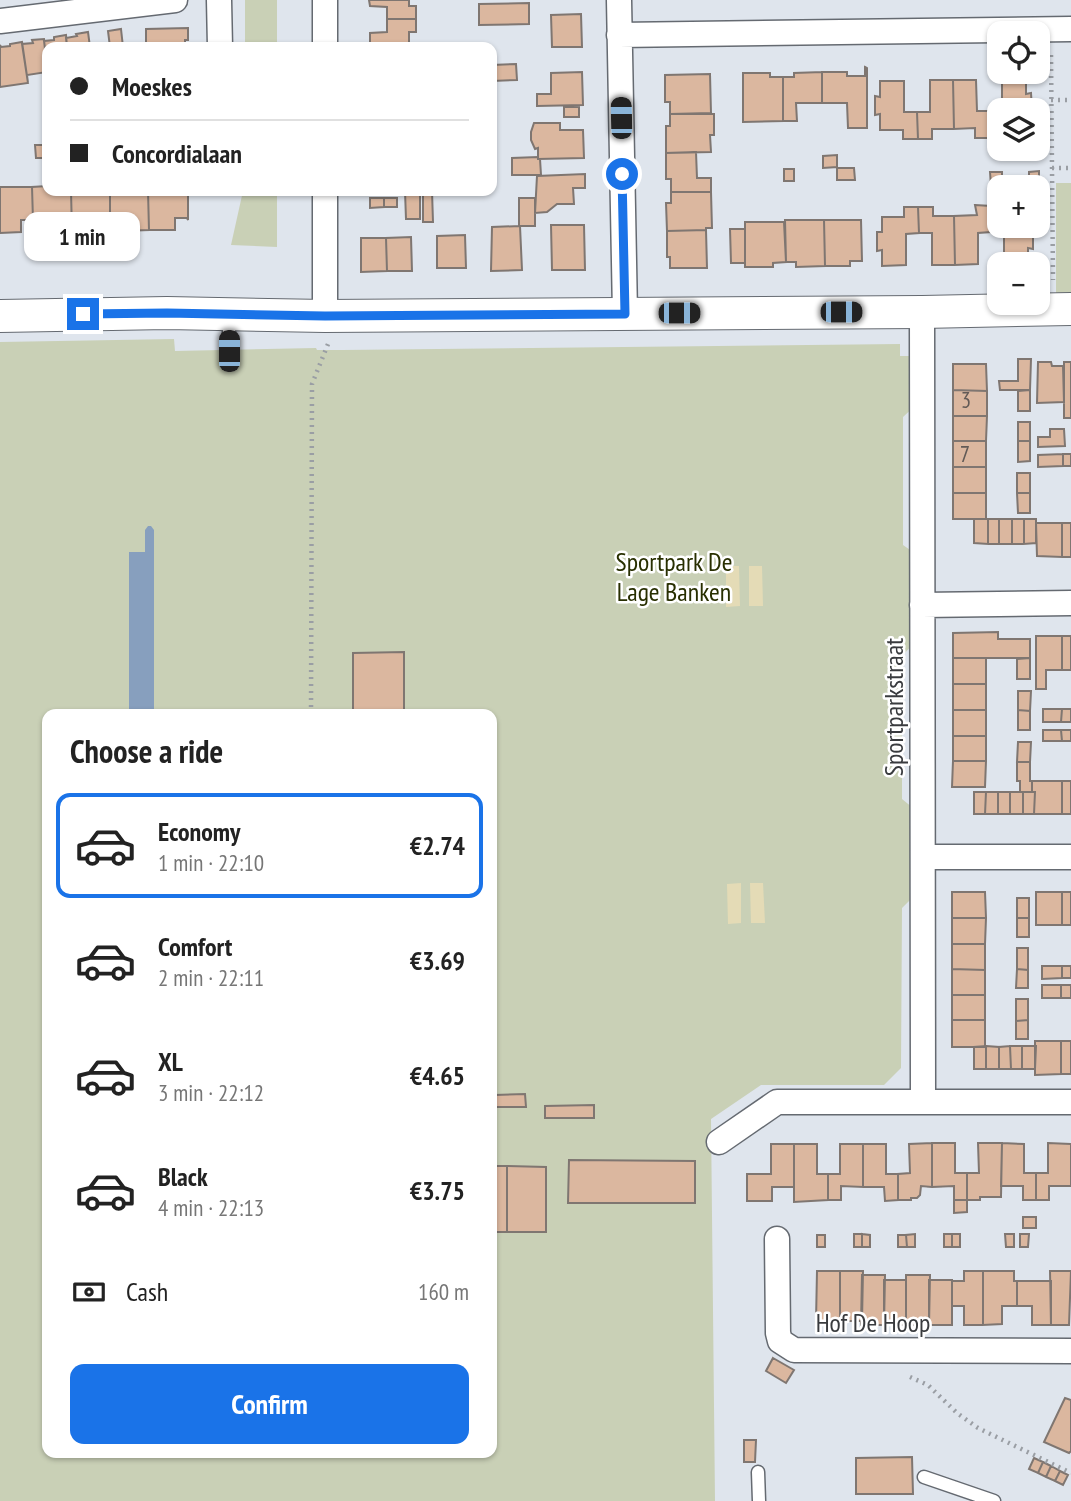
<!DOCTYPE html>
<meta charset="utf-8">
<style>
:root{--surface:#fff;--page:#f6f6f6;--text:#222;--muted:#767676;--line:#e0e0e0;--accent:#1a73e8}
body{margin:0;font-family:"PT Sans Narrow",sans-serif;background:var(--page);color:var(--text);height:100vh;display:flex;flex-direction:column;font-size:26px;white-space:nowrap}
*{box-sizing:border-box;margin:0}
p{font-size:23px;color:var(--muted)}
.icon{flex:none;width:38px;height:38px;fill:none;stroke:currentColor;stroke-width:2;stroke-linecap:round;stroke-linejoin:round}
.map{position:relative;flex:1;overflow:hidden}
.drawer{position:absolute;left:42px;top:709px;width:455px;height:749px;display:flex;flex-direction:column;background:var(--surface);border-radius:14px;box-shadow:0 2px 5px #0004}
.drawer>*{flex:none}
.guide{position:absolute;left:42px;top:42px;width:455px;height:154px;border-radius:14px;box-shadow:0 2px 5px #0004;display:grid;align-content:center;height:154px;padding:0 28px;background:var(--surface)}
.buttons{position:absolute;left:987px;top:21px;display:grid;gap:14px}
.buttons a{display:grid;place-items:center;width:63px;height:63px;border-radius:14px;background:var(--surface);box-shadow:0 2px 5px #0004;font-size:35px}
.end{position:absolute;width:32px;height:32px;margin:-16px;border:9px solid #1a73e8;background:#fff;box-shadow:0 0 0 4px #fff}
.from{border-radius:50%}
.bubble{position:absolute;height:49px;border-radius:14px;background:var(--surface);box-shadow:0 2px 5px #0004;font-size:23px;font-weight:700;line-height:49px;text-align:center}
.car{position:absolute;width:21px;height:42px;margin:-21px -10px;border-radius:9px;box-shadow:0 0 5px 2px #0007;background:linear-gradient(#222 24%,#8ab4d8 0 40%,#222 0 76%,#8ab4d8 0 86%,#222 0)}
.guide b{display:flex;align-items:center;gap:24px;height:66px;font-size:26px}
.guide b+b{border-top:2px solid var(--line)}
.guide i{width:18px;height:18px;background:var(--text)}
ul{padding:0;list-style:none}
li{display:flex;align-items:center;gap:21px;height:105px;margin:0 14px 10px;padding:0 14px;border:4px solid transparent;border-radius:14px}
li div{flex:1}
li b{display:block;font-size:26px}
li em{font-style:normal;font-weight:700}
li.on{border-color:var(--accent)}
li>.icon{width:63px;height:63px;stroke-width:1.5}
h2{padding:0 28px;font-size:32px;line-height:84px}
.pay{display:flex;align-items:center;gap:18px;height:77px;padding:0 28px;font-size:26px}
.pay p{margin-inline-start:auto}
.primary-button{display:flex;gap:14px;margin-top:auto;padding:14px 28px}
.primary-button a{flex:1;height:80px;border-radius:14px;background:var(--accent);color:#fff;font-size:28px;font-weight:700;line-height:80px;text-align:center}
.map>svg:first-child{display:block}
.green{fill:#c9d0b6;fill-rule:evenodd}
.sand{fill:#e4dbb6}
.water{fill:#879fbe}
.building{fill:#dbb79f;stroke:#7f7671;stroke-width:2}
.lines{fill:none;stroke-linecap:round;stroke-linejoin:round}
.service-casing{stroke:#656a71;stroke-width:15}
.minor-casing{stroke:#656a71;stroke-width:27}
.tertiary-casing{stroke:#656a71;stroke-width:34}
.path{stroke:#9a9ea4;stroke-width:4.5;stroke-dasharray:2 5;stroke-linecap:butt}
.service{stroke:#fff;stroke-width:12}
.minor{stroke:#fff;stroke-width:24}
.tertiary{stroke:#fff;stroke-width:32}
.route{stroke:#1a73e8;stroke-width:9}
.labels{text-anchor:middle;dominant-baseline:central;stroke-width:5;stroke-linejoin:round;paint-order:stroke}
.number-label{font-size:23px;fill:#625a56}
.park-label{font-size:26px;fill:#282f01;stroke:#fff}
.street-label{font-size:26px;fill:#393b3e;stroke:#fff}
</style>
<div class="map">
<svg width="1071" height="1501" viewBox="0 0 1071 1501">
<rect width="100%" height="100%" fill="#dfe5ed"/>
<path class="green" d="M245,0H277V47H245Z
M1056,183H1071V296H1056Z
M243,191H277V247L231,245Z
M174,339L175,351L316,348L317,350H342L900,344V356H910L909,396L917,404L903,417V545L913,552L914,643L902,656V799L913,808L914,896L902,908L901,1068L884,1085H761L711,1119L715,1501H0V342ZM47,714H492V1452H47Z"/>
<path class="sand" d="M726,566H739L740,606L726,607Z
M749,566H762L763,606H749Z
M741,883V923L728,924L727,884Z
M750,883H763L765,923H751Z"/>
<path class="water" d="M148,526H151L154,530V714H129V552H145V530Z"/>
<path class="building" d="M369,0H409V6H416V19H387V7L370,6Z
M529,3V24L479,25V4Z
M581,14L582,47H552L551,15Z
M387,19H416V32H409V47H370V33L387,32Z
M188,28V40H185V47H146V29Z
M121,29L123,47H110L108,31Z
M88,32L90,47H67L66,38L77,36L76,34Z
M66,35L67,47H47V64L44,41L54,40V37Z
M44,39L47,72L27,75L28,83L22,44L33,43L32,40Z
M22,42L28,83L0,87V45L1,47L10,46V44Z
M516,64L517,80L492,81V65Z
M865,67L867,68V128H848L847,103H822V72H847V76H865Z
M582,72L583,105L537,106V94H551V73Z
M822,72V103H796L797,121H783V77H794V73Z
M743,73H770V77H783V121L743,122Z
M710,74L711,113L670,114V102H665V75Z
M1002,79H1026V94L1031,93L1032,110H1002Z
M930,80H953L954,129H932V139H918L917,112H930Z
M953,80H976L977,111H989L990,138H975V128L954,129Z
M880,81H904V112H917L918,139H903V130H880V114L875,115V96L880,97Z
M564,107H579V117H564Z
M989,111H999V138H990Z
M670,114H714V135H710L711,152L666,153V126H670Z
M534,123H560V130H583L584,158L538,159V148L535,149L531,140V132Z
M35,145H44V158H36Z
M696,152L697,178H711V192H671V179H666V153Z
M837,155V167L823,168V156Z
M538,157V159H540L541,175H512V158Z
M837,168H854L855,180H837Z
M784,169H794V181H784Z
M1039,171V186H1029V172Z
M990,172H1002V186H991Z
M585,174V188H573L574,204H557L547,212L535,213L537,176Z
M47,186V191H71L72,232H45V220H33L32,187Z
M0,187H32L33,220H21V232L0,233Z
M71,191H110V219H98V231L72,232Z
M110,191H148L149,230L122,231V219H110Z
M148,191H188V220L187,218H175V230H149Z
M405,191H420V219H406Z
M423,191H432L433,222H423Z
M671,192H711L712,228H706V230L667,231L666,203H671Z
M370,198H384V207L370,208Z
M384,198H397V207H384Z
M519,198H535V226H519Z
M975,205L991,206V232L978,233V264L955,265L954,216L977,215Z
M999,205V226H1028V231L1033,230V249L1028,248V263L1004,264V232H991V206Z
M904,207H918L919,233L906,234V265L882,266V250L877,251V232H882V217H904Z
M918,207H933V216H954L955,265H932V233H919Z
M785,220H824L825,266L796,267V262H786Z
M824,220H861L862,261H850V266H825Z
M745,222H784L786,262L773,263V267H745Z
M551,225H584L585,270H552Z
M520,226L522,270L491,271L492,227Z
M730,229H745V263H731Z
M706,230L707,268H670V257H667V231Z
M465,235L466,268H437V236Z
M411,237L412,271H387L386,238Z
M361,238H386L387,271L361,272Z
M1018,359H1031L1030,390H1000L999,381H1018Z
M1038,362H1051L1052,366H1063L1064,402L1037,403Z
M1064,362H1071V418H1064Z
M953,364H986L987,391L953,390Z
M953,390L987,391V416H953Z
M1030,390V411H1018V391Z
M953,416H987L986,441H953Z
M1018,422H1030V441H1018Z
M1050,429H1064L1065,446L1038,447V437H1050Z
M953,441H986V467H953Z
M1018,441H1030V461L1018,462Z
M1063,454V466L1038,467V455Z
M1063,454H1071V466H1063Z
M953,467H986V493H953Z
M1017,473H1030V493H1017Z
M953,493H986V519H953Z
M1017,493H1030V513H1018Z
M974,519H988V544L974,543Z
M988,519H999V544H988Z
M999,519H1012V544H999Z
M1012,519H1024V544H1012Z
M1024,519H1036V543L1024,544Z
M1036,523H1062V557L1037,556Z
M1062,523H1071V557H1062Z
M998,632V639H1030V658H953V633Z
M1036,636H1062V670H1046V689H1036Z
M1062,636H1071V670H1062Z
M404,652V714H353V653Z
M953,658H986V684H953Z
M1030,658V679H1017V659Z
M953,684H986V710H953Z
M1018,691H1031L1030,711L1018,710Z
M1043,709H1062L1061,722H1043Z
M1062,709H1071V722H1061Z
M953,710H986V736H953Z
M1018,710L1030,711V730H1018Z
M1043,730H1061L1062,741H1043Z
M1061,730H1071V741H1062Z
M953,736H986V761H953Z
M1018,742H1031L1030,762H1017Z
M953,761H986L985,787H952Z
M1017,762H1030V781H1032V792H1020V781H1017Z
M1032,781H1062V814H1034L1035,792H1032Z
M1062,781H1071V814H1062Z
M974,792H986L985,814H974Z
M986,792H998V814H985Z
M998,792H1010V814H998Z
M1010,792H1023V814H1010Z
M1023,792H1035L1034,814H1023Z
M952,892H985L986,918H952Z
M1036,892H1062V925H1036Z
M1062,892H1071V925H1062Z
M1017,898H1029V918H1017Z
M952,918H986L985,944H952Z
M1017,918H1029V937H1017Z
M952,944H985V970L952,969Z
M1017,948H1028V970L1017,969Z
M1042,966H1062V978L1042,979Z
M1062,966H1071V978H1062Z
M952,969L985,970V995H952Z
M1017,969L1028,970V988H1016Z
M1042,985H1061V998H1042Z
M1061,985H1071V998H1061Z
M952,995H985V1020H952Z
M1016,999H1028V1020L1016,1021Z
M952,1020H985V1047H952Z
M1028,1020V1039H1016V1021Z
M1035,1041H1061V1074L1035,1075Z
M1061,1041H1071V1074H1061Z
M986,1046L999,1047V1069H986Z
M986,1046V1069H974V1047Z
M1010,1046L1011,1069H999V1047Z
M1010,1046H1022V1069H1011Z
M1022,1046H1036L1035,1069H1022Z
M525,1094L526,1107H495V1095Z
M594,1105V1118H545V1106Z
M932,1143V1187L921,1186L920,1195L917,1198H911V1200H898V1174L910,1173L909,1144Z
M932,1143H955V1173H967V1200H954V1186L932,1187Z
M978,1143H1002L1001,1197H980V1200H967V1173H979Z
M1002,1143L1024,1144V1173H1036V1200H1023V1186H1001Z
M1048,1143L1071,1144V1186H1049V1200H1036V1173H1048Z
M771,1144H794V1187H772V1201H747V1174H771Z
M794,1144H817V1174H828V1200L794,1202Z
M840,1144H863V1187L841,1186V1200H828V1174H840Z
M863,1144H886V1174H898V1200L885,1201L884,1187H863Z
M569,1160L695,1161V1203H568Z
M492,1166H507V1232H492Z
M507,1166L546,1167V1232H507Z
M954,1200H967V1212L954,1213Z
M1023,1217H1036V1228H1023Z
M854,1234H862V1247H854Z
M862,1234L870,1235V1247H862Z
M915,1234V1247H907L906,1235Z
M944,1234H952V1247H944Z
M952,1234H960V1247H952Z
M1005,1234H1014V1247H1006Z
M1020,1234H1029L1028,1247H1020Z
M817,1235H825V1247H817Z
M898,1235H906L907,1247H898Z
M817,1271H840V1321H816Z
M840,1271H863L862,1321H840Z
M964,1271H983V1325H964V1306H952V1281H964Z
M983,1271H1014V1281H1017V1306H1002V1324L983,1325Z
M1050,1271H1071L1069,1325H1051Z
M862,1275H885L884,1325H861Z
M906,1275H930L929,1325H906Z
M884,1280H906V1325H884Z
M929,1280H952V1325H929Z
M1017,1281H1051V1325H1032V1306H1017Z
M773,1358L794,1370L786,1383L766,1371Z
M1065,1398L1071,1400V1451L1069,1453L1044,1442Z
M744,1440H756L755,1462H744Z
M912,1457L913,1494H856V1458Z
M1034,1458L1043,1462L1038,1473L1029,1469Z
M1043,1462L1051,1466L1046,1477L1038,1473Z
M1051,1466L1060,1471L1055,1481L1046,1477Z
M1060,1471L1068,1475L1063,1485L1055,1481Z"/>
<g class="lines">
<defs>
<path id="service" d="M229,314V351
M758,1472L759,1501
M924,1477L994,1501"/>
<path id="minor" d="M219,0L220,47
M325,0V47
M619,0L625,314
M0,21L175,0
M619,35L1071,29
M325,191V316
M922,312L923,1102
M922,605L1071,603
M923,857H1071
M719,1142L777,1102H1071
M777,1239L778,1333L780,1341L794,1350L1071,1351"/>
<path id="tertiary" d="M0,316L167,313L325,316L922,312L1071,309"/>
</defs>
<use href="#service" class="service-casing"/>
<use href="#minor" class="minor-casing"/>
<use href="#tertiary" class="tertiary-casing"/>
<path class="path" d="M1051,55L1053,280
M1051,100H1071
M1052,168H1071
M311,714L312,384L328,344
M910,1377L928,1385L957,1413L978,1428L1071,1473"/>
<use href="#service" class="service"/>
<use href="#minor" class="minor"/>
<use href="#tertiary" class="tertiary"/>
</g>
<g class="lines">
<path class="route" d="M83,314L167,313L325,316L625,314L622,174"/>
</g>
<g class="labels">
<g class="number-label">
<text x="966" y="399">3</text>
<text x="965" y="453">7</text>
</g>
<g class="park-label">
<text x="674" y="561">Sportpark De<tspan x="674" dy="30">Lage Banken</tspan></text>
</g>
<g class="street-label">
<text transform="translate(893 707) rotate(-90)">Sportparkstraat</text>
<text x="873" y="1322">Hof De Hoop</text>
</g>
</g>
</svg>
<div class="buttons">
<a><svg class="icon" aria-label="locate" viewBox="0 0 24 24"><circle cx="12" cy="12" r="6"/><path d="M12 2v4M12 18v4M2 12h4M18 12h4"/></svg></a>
<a><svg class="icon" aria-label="layers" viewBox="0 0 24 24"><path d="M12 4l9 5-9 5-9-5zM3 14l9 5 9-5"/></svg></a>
<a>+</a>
<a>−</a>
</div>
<i class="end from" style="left:622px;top:174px"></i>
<i class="end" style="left:83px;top:314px"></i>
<div class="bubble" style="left:24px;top:212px;width:116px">1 min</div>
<i class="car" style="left:621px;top:118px;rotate:359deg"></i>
<i class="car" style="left:841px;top:312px;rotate:90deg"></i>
<i class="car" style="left:679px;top:313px;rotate:90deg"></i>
<i class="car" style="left:229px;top:351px;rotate:0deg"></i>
<div class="guide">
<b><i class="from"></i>Moeskes</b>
<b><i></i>Concordialaan</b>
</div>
<section class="drawer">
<h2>Choose a ride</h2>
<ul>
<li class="on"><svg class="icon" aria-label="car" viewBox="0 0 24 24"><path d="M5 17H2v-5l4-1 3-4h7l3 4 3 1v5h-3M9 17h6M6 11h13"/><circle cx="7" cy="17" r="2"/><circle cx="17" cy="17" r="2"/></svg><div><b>Economy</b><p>1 min · 22:10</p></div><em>€2.74</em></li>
<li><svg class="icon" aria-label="car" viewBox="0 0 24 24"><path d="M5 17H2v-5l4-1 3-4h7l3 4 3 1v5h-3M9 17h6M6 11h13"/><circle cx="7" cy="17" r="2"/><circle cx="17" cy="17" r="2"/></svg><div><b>Comfort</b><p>2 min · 22:11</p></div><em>€3.69</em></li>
<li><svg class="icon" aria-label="car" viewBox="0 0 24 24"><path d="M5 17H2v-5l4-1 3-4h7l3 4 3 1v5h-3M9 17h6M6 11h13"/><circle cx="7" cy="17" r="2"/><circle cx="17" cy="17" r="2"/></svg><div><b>XL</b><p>3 min · 22:12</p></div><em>€4.65</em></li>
<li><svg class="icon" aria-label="car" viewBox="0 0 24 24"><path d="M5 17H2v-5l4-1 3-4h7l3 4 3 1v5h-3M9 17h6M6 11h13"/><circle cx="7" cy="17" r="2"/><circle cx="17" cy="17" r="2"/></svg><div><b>Black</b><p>4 min · 22:13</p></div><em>€3.75</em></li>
</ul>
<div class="pay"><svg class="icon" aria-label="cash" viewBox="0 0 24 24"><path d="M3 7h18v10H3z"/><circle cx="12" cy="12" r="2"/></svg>Cash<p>160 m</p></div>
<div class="primary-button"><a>Confirm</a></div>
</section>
</div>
